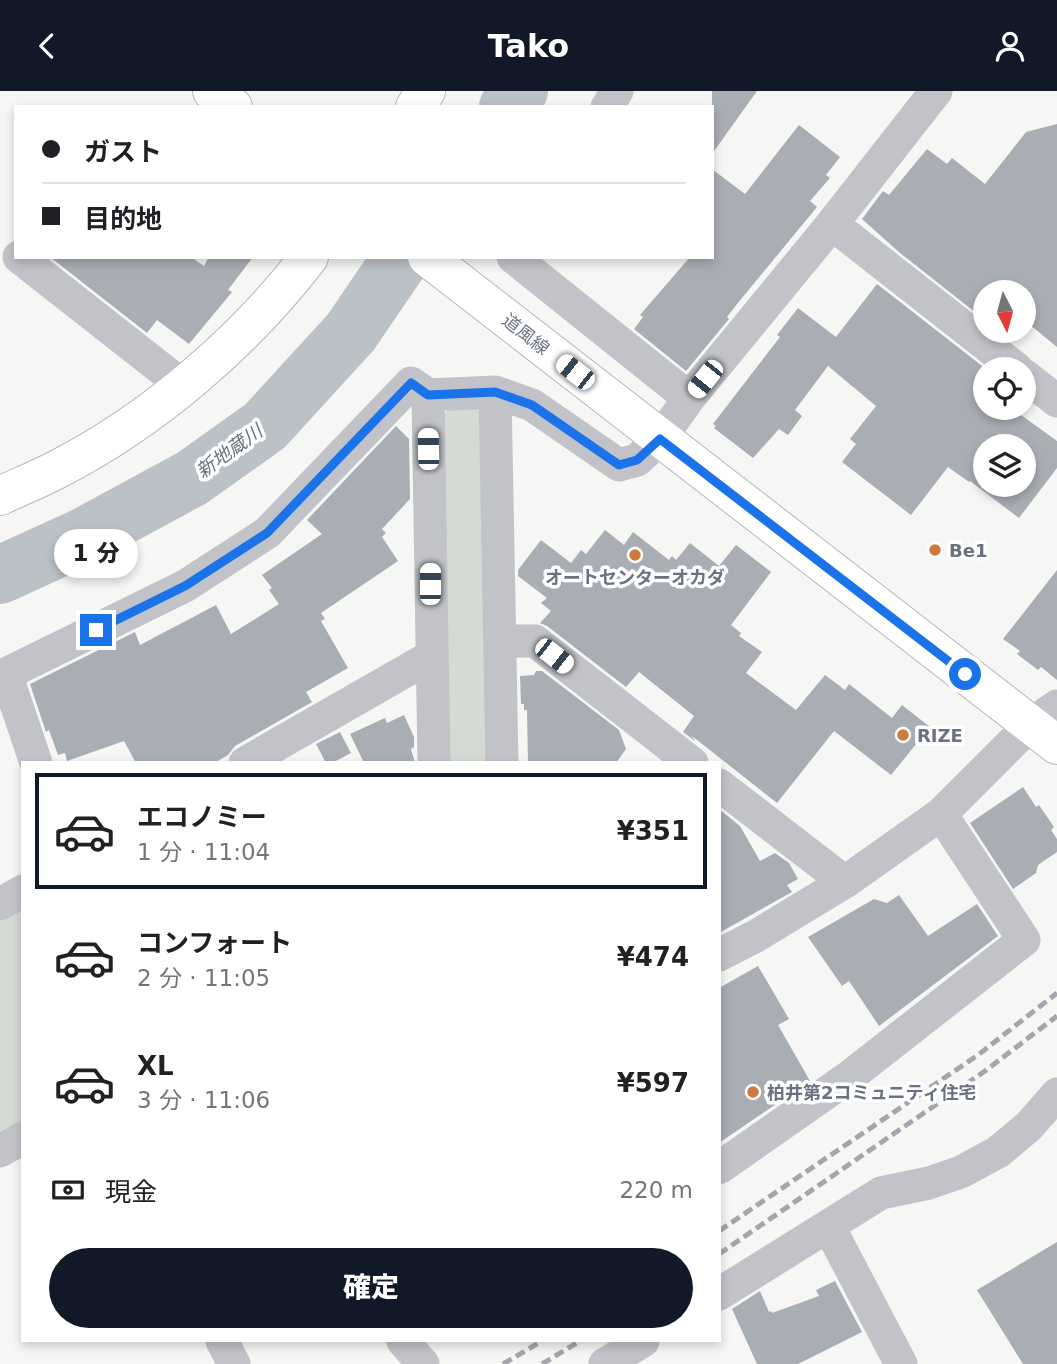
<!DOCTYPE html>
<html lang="ja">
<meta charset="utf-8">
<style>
:root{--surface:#fff;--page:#f6f6f6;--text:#202124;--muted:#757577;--line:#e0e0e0;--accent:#111827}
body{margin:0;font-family:"DejaVu Sans","Noto Sans JP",sans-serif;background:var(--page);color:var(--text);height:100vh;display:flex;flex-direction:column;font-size:26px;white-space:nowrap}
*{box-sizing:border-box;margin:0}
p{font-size:23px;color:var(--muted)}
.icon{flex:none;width:38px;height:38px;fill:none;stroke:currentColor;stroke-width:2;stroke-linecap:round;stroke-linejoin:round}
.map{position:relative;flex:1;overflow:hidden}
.details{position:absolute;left:21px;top:670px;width:700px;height:581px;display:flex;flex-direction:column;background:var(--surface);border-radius:0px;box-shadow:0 4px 10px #0003}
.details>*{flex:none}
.top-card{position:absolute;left:14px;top:14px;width:700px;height:154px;border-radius:0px;box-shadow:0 4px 10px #0003;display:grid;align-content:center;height:154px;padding:0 28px;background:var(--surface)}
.needle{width:46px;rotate:174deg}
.controls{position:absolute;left:973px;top:189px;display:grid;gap:14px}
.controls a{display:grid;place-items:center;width:63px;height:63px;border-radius:50%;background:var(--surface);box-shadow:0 4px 10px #0003;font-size:35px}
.end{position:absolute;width:32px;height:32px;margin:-16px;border:9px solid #1a73e8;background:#fff;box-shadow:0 0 0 4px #fff}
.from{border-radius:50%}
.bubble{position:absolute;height:49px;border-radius:24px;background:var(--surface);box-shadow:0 4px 10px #0003;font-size:23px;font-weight:800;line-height:49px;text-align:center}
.car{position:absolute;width:21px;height:42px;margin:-21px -10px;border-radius:9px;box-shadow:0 0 5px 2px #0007;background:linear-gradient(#fff 24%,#345 0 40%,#fff 0 76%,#345 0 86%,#fff 0)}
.top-card b{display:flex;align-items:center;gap:24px;height:66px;font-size:26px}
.top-card b+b{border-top:2px solid var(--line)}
.top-card i{width:18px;height:18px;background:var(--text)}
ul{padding:12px 0 0;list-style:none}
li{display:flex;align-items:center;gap:21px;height:116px;margin:0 14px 10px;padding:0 14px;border:4px solid transparent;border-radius:0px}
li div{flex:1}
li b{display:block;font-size:26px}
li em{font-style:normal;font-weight:800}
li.current{border-color:var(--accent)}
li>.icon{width:63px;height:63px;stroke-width:1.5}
.pay{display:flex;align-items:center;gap:18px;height:77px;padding:0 28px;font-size:26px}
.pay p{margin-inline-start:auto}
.button{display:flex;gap:14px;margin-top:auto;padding:14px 28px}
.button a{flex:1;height:80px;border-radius:42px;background:var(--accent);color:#fff;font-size:28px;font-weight:800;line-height:80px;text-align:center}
header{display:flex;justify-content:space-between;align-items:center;height:91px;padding:0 28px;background:var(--accent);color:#fff;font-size:32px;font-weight:800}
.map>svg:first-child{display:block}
.green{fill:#d5dbd4}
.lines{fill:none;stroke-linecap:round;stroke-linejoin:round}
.river{stroke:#bac1c7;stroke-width:58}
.building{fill:#a9adb4;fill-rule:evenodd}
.secondary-casing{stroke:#b4b7bc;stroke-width:40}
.street{stroke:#c1c3c8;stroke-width:33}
.secondary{stroke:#fff;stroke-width:38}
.rail{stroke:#a3a6ad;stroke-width:5;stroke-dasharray:10 5;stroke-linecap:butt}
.route{stroke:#1a73e8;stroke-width:9}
.poi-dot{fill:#cf7a3d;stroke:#fff;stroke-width:2.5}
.labels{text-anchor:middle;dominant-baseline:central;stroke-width:7;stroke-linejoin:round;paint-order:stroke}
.street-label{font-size:18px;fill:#6a7282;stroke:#fff}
.poi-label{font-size:18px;font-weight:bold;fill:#6a7282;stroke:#fff;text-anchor:start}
.water-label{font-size:19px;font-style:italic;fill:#65737e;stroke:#fff}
</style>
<header><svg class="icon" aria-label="back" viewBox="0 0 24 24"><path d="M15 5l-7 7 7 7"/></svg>Tako<svg class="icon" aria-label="person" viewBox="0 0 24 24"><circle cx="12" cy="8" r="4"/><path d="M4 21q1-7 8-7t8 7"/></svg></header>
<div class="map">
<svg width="1057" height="1273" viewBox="0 0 1057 1273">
<rect width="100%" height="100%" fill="#f6f7f4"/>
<path class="green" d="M473,313L482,324L489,672H449L443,325L450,315Z
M23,817V1030L0,1043V830Z"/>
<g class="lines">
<path class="river" d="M508,16L519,0
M0,484L85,445L192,387L265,335L351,241L402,166"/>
</g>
<path class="building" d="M712,0H757L712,63Z
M1057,33V256L1024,229V201H985V229L900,162L862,128L883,100L889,104L927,58L947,73L952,67L985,93L1026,41Z
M799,34L840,66L826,84L830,87L810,110L817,116L737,213L727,226L729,228L686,280L634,238L643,226L640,224L690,166H712V78L745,103Z
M50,166H191L204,175L209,166H253L228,199L232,201L189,253L157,229L147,242Z
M877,193L986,278L985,317H1024V308L1029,313L1021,324L1057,350V377L1019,427L970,390L969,391L948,376L911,424L842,371L856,353L850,348L876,315L828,275L795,319L802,325L788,344L779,338L753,367L714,337L716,335L713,333L780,246L777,244L798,217L836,246ZM985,355H1024V394H985Z
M396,335L409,348L410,408L382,438L386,442L382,446L398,470L321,522L325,528L321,530L348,577L306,601L312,611L235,655L228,664L214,672H136L124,650L67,670L65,662L58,664L49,639L46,641L30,593L135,541L140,554L216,514L231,543L279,513L269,499L272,497L262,484L322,443L307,429Z
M605,439L624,454L633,441L669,469L672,465L676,469L690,452L719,475L736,454L771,481L731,534L741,542L739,545L762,561L746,582L796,619L825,584L845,599L849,593L892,627L902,614L930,636L891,684L834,640L777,712L692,645L695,650L683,641L694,625L639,581L626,596L547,535L540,532L551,520L541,512L547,507L518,485V479L541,449L571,472L581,459L586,463Z
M1057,479V589L1041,576L1038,579L1017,563L1020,560L1003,548Z
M536,580H542L619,639L626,658L616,672H528L527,619H524V613H521L520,585L534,584Z
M404,624L414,646V656L411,658L415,672H364L350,643L385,627L387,632Z
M340,641L351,662L332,672H326L316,653Z
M1023,696L1036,716L1039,714L1054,736L1051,739L1057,748V761L1038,774L1036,782L1013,798L970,732Z
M719,718L740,735L760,770L775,762L789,772L798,788L787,794L792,801L719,842Z
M899,804L928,845L977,813L998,845L879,935L849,890L842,895L808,846L874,808L887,812Z
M758,875L789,928L778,934L810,990L719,1052V897Z
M1057,1151V1273H1023L977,1199Z
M835,1190L862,1241L798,1273H757L732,1218L760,1200L769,1221L771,1220L772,1222L819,1205L816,1199Z"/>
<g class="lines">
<defs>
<path id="secondary" d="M212,0L233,16
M415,16L426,0
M427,166L1057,654
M0,405C19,396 39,388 58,378C153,329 244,251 309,166"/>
</defs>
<use href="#secondary" class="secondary-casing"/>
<path class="street" d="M607,16L617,0
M832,133L1017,278
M19,166L182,294
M513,166L689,307
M1024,284L1057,310
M495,301L502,672
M428,304L434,672
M501,550H535L692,672
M6,583L36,672
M0,586L185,495L267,442L411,292L428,304L495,301L532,314L619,374L637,369L660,348L689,307L832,133L936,0
M245,672L430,566
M719,694L845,791
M0,813L23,800
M719,864L756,845L845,791L941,723L1031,633L1057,615
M0,1060L23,1047
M719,1077L849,986L1024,849L941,723
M829,1136L901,1273
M719,1203L881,1102L929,1092L961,1081L998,1061L1029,1035L1057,1003
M222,1250L234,1273
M403,1250L423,1273
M605,1273L643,1250"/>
<use href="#secondary" class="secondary"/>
<path class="rail" d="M719,1140L978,964L1057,902
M719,1163L985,980L1057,925
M503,1273L542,1250
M542,1273L580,1250"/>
</g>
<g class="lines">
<path class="route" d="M96,539L185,495L267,442L411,292L428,304L495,301L532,314L619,374L637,369L660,348L965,583"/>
</g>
<g class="poi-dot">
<circle cx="935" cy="459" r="7"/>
<circle cx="635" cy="464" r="7"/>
<circle cx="903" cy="644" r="7"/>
<circle cx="753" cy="1001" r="7"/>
</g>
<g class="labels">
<g class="street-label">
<text transform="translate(526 243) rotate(38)">道風線</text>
</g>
<g class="poi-label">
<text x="949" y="459">Be1</text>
<text x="635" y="486" text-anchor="middle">オートセンターオカダ</text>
<text x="917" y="644">RIZE</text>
<text x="767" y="1001">柏井第2コミュニティ住宅</text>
</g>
<g class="water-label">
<text transform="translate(229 360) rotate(-36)">新地蔵川</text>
</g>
</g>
</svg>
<div class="controls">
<a><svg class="needle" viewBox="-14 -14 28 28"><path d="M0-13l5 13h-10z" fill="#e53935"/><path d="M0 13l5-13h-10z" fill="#757577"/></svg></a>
<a><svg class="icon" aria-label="locate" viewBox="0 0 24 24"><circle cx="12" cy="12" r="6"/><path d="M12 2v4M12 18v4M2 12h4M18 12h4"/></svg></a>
<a><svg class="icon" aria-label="layers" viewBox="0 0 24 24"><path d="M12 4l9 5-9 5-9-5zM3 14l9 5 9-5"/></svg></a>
</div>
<i class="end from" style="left:965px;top:583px"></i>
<i class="end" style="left:96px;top:539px"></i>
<div class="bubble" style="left:54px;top:438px;width:84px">1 分</div>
<i class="car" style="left:575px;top:281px;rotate:308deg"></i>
<i class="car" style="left:705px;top:288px;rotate:219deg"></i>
<i class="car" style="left:428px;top:358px;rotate:359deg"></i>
<i class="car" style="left:430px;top:493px;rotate:0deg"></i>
<i class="car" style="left:554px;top:565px;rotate:128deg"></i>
<div class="top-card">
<b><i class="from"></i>ガスト</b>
<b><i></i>目的地</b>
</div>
<section class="details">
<ul>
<li class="current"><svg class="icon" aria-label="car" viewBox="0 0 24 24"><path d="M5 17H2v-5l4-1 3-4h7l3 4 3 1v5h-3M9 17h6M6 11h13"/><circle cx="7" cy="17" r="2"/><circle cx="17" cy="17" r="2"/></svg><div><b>エコノミー</b><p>1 分 · 11:04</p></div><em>¥351</em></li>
<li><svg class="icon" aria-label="car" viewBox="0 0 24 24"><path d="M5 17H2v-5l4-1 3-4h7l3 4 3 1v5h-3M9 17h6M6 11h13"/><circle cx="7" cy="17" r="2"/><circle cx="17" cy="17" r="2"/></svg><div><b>コンフォート</b><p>2 分 · 11:05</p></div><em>¥474</em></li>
<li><svg class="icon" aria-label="car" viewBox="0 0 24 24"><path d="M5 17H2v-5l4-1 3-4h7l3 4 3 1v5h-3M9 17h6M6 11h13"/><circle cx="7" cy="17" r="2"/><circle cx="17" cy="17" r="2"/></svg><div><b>XL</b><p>3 分 · 11:06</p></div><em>¥597</em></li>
</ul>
<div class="pay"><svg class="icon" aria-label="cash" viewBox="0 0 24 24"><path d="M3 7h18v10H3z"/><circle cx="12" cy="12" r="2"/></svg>現金<p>220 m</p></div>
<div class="button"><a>確定</a></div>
</section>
</div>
